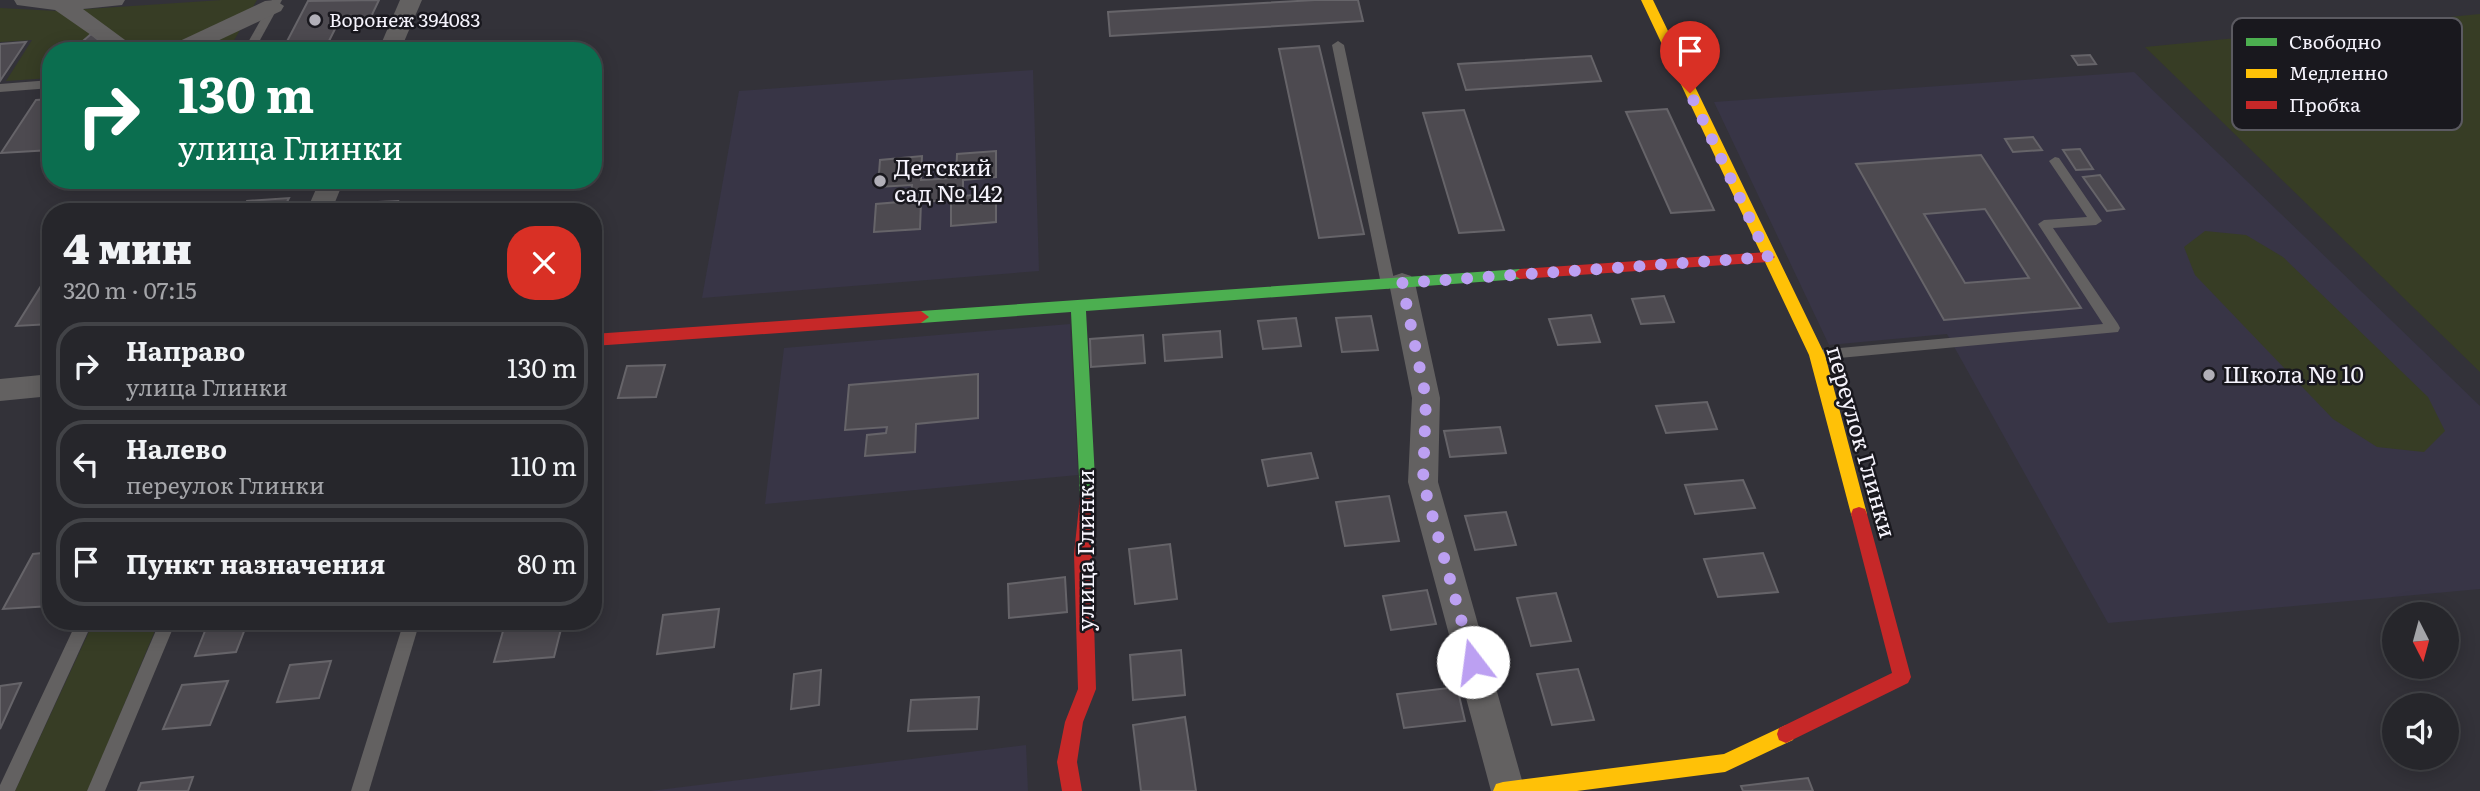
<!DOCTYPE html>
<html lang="ru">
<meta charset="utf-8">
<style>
body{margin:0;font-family:Literata,serif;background:#323237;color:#f1f3f6;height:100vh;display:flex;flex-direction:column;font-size:26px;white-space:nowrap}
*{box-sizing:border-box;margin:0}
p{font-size:23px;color:#a4a5a9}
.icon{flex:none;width:38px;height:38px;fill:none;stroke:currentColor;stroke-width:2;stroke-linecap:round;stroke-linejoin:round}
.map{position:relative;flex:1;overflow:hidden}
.sheet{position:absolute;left:42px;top:203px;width:560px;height:427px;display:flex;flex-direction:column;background:#26262b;border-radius:28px;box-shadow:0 4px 18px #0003,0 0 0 2px #424347}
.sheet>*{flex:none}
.top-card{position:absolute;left:42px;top:42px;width:560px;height:147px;border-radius:28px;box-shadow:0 4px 18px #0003,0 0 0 2px #424347;background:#0b6e4f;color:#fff;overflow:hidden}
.needle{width:46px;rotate:174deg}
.fabs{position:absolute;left:2382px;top:602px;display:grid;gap:14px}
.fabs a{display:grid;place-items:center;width:77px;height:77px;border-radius:50%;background:#26262b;box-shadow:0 4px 18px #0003,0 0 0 2px #424347;font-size:35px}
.pin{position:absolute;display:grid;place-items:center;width:60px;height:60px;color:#fff;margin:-72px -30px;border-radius:50% 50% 50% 0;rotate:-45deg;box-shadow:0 0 7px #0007}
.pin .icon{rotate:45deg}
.me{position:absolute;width:77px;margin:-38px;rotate:345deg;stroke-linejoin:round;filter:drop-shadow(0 0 5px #0008)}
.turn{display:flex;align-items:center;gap:24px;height:147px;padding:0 21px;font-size:32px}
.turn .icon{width:91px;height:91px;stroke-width:2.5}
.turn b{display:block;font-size:49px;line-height:60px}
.round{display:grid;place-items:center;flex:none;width:74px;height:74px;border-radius:28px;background:#323237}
.summary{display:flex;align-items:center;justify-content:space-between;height:119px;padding:0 21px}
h1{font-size:42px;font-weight:800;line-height:52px}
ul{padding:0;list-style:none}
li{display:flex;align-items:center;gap:21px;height:88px;margin:0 14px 10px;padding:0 7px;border:4px solid #424347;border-radius:28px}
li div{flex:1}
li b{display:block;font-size:26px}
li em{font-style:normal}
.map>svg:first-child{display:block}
.built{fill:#383546}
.green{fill:#373d25}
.building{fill:#4d4a50;stroke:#666469;stroke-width:2;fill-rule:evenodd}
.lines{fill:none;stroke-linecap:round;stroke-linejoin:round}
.lane{fill:#636161;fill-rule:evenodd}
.street{fill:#636161;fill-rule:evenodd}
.fast{fill:#4caf50;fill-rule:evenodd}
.slow{fill:#ffc107;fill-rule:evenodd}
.jam{fill:#c62828;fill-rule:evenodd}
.route{stroke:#bca0f2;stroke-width:12;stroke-dasharray:0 21.6}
.poi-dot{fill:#b1afb8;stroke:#19181e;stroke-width:2.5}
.labels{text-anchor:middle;stroke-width:5;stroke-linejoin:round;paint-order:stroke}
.far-poi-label{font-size:19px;fill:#f5f3fc;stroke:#19181e;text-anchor:start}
.poi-label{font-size:23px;fill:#f5f3fc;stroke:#19181e;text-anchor:start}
.street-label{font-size:23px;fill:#f5f3fc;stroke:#19181e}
.key{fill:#19181e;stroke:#5b5a61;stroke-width:2}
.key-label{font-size:19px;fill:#f5f3fc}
</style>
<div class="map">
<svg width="2480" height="791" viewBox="0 0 2480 791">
<rect width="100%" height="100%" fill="#333239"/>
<!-- built -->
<g class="built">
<path d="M1033,70L1039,271L702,298L739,91Z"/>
<path d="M2134,72L2480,406V589L2108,623L1947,334L1829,345L1714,102Z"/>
<path d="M1070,324L1078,475L765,504L784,348Z"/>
<path d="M1026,745L1028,791H650Z"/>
</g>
<!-- green -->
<g class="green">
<path d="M222,0H257L228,51H51V78L6,81L32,40L0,42V8L57,11Z"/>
<path d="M2480,14V372L2145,47Z"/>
<path d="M2205,231L2246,235L2283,257L2428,397L2445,431L2424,452L2377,447L2333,419L2195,275L2184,247Z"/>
<path d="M94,621H159L88,791H15Z"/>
</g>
<!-- building -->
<g class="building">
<path d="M379,0L369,21L338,23L324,51H282L308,1Z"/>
<path d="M1315,0H1358L1363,21L1110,36L1108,12Z"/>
<path d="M91,34L105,45L91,51L75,48Z"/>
<path d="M26,42L0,81V44Z"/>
<path d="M1319,46L1364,234L1319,238L1279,49Z"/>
<path d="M2090,55L2096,64L2078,65L2072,56Z"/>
<path d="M1591,56L1601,81L1466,90L1458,64Z"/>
<path d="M51,99V150L1,153L36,100Z"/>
<path d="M1667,109L1714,210L1671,213L1626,112Z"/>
<path d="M1464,110L1504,230L1459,233L1423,113Z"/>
<path d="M2033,137L2042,150L2013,152L2005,139Z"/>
<path d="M2080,149L2093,169L2076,170L2063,150Z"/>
<path d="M996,151V177L963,180V196L996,193V222L951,226V200L921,202L920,229L874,232L876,204L911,201L912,185L878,187L880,160L922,156L921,180L956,178L957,154Z"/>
<path d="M1981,155L2081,308L1944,320L1856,164ZM1985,209L2029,278L1965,283L1924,214Z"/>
<path d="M2100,175L2124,209L2107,211L2083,177Z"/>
<path d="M289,198L282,212H241L247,201Z"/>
<path d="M398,201L394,212H374L378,202Z"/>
<path d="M133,207L130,212H87L88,210Z"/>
<path d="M51,270V324L16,326Z"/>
<path d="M1664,296L1674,322L1641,324L1632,299Z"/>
<path d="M1591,315L1600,342L1558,345L1549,319Z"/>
<path d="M1371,316L1378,350L1342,352L1336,318Z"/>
<path d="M1296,318L1301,346L1263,349L1258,321Z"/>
<path d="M1220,331L1222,357L1165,361L1163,335Z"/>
<path d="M1143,335L1145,363L1091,367L1090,339Z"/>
<path d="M665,365L656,397L618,398L627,366Z"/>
<path d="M978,374V418L916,424L915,452L865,456L867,435L886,433L887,427L845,430L849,385Z"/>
<path d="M1707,402L1717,429L1666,433L1656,406Z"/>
<path d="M1500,427L1506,453L1450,457L1444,431Z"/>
<path d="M1311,453L1318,478L1268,486L1262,460Z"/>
<path d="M1743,480L1755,508L1695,514L1685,485Z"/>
<path d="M1389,496L1399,541L1345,546L1336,502Z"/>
<path d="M1506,512L1516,545L1475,550L1465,516Z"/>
<path d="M1170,544L1177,599L1135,604L1129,549Z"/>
<path d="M51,552V606L3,609L33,554Z"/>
<path d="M1763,553L1778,592L1718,597L1704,559Z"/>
<path d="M1065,577L1067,612L1009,618L1008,584Z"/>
<path d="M1427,590L1436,624L1391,630L1383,596Z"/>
<path d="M1556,593L1571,641L1531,646L1517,598Z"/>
<path d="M719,609L714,647L657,654L663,615Z"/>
<path d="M209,621H248L236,652L195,656Z"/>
<path d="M506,621H563L554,657L494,662Z"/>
<path d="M1181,650L1185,695L1133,700L1130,655Z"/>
<path d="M331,661L319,698L277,702L290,665Z"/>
<path d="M1578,669L1594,720L1552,725L1537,674Z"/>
<path d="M821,670L819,705L791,709L794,674Z"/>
<path d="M228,681L210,725L163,729L182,685Z"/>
<path d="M21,683L0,729V686Z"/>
<path d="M1457,687L1465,721L1404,728L1397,694Z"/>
<path d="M979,697L977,729L908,731L911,700Z"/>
<path d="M1185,717L1196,791H1141L1133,725Z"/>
<path d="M193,777L188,791H138L141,783Z"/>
<path d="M1808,778L1813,791H1743L1741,786Z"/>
</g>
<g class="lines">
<!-- lane -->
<g class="lane">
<path d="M272,0H282L254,51H243Z"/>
<path d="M1338,41L1344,45L1395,284L1388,289L1381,284L1332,45Z"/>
<path d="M51,80V88L0,92V84Z"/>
<path d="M2055,157L2059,158L2102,221L2096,225L2053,228L2118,324L2120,328L2118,332L1818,360L1813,359L1811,355L1818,350L2103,324L2038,224L2044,220L2087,217L2049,161Z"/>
<path d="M77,621H93L15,791H0V785Z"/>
<path d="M160,621H176L105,791H87Z"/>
<path d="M404,621H420L369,791H351Z"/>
</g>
<!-- street -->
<g class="street">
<path d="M14,0H125L122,5L83,9L140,51H114L55,10L17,5Z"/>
<path d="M275,0L284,6L281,11L196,51H166L169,46L265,1Z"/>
<path d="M400,0H422L400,51H378Z"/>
<path d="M320,180H344L331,212H306Z"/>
<path d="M1402,273L1411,276L1415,283L1440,398L1438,482L1525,791H1491L1408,482L1412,398L1389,283L1393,276Z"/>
<path d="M51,374V396L0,401V379Z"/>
</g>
<!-- fast -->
<path class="fast" d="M1520,269L1527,274L1520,279L1086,311L1096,497L1094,502L1088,504L1082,502L1080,497L1071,312L921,323L913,317L921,311Z"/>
<!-- slow -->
<g class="slow">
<path d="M1641,0H1653L1825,355L1867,514L1865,519L1859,521L1853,519L1851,514L1809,355Z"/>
<path d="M1786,725L1793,728L1795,734L1793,740L1725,772L1577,791H1493L1496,784L1503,782L1724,754Z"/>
</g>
<!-- jam -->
<g class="jam">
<path d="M1768,252L1775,257L1768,262L1520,279L1513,274L1520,269Z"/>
<path d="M921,311L929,317L921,323L593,346V334Z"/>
<path d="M1088,490L1094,492L1096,497L1092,554L1096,689L1083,722L1077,762L1082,791H1062L1057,762L1065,722L1078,689L1074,554L1080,497L1082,492Z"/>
<path d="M1859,507L1865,509L1867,514L1911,677L1908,683L1786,743L1779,740L1777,734L1779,728L1892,673L1851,514L1853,509Z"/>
</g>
</g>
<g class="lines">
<!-- route -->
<path class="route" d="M1473,662L1423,482L1426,398L1402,283L1768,257L1690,93"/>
</g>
<!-- markers -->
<g class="poi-dot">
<circle cx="315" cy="20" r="7"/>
<circle cx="880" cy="181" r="7"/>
<circle cx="2209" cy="375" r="7"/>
</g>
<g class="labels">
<!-- far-poi labels -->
<g class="far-poi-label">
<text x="329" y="27">Воронеж 394083</text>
</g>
<!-- poi labels -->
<g class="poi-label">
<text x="894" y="176">Детский<tspan x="894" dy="26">сад № 142</tspan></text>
<text x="2223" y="383">Школа № 10</text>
</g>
<!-- street labels -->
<g class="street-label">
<text transform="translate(1861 442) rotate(74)" y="8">переулок Глинки</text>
<text transform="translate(1086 550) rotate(-90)" y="8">улица Глинки</text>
</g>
</g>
<!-- legend -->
<rect x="2232" y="18" width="230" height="112" rx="10" class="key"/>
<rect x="2246" y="38" width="31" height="8" fill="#4caf50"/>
<rect x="2246" y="69" width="31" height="9" fill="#ffc107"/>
<rect x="2246" y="101" width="31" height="8" fill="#c62828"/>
<g class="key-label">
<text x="2289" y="49">Свободно</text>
<text x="2289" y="80">Медленно</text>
<text x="2289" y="112">Пробка</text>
</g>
</svg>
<div class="fabs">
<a><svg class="needle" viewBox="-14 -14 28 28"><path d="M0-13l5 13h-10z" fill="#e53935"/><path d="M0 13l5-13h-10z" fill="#a4a5a9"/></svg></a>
<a><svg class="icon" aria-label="sound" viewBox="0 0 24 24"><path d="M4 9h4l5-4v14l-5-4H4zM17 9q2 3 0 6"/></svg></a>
</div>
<div class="pin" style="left:1690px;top:93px;background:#d93025"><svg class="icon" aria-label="arrive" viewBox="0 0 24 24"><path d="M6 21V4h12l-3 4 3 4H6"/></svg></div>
<svg class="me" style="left:1473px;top:662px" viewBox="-20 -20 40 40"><circle r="19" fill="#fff"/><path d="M0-13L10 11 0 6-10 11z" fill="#bca0f2"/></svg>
<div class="top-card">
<div class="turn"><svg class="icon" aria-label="right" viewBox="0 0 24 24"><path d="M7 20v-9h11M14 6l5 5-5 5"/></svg><div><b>130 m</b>улица Глинки</div></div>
</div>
<section class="sheet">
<div class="summary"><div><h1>4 мин</h1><p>320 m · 07:15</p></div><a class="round" style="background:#d93025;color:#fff"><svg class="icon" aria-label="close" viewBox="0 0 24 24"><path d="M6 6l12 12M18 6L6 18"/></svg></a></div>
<ul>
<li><svg class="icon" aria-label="right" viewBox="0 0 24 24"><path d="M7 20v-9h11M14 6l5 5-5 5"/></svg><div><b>Направо</b><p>улица Глинки</p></div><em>130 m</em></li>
<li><svg class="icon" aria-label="left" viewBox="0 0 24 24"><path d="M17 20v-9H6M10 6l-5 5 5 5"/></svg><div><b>Налево</b><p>переулок Глинки</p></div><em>110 m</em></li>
<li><svg class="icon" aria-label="arrive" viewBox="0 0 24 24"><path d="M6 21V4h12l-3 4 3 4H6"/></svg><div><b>Пункт назначения</b></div><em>80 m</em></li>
</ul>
</section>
</div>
